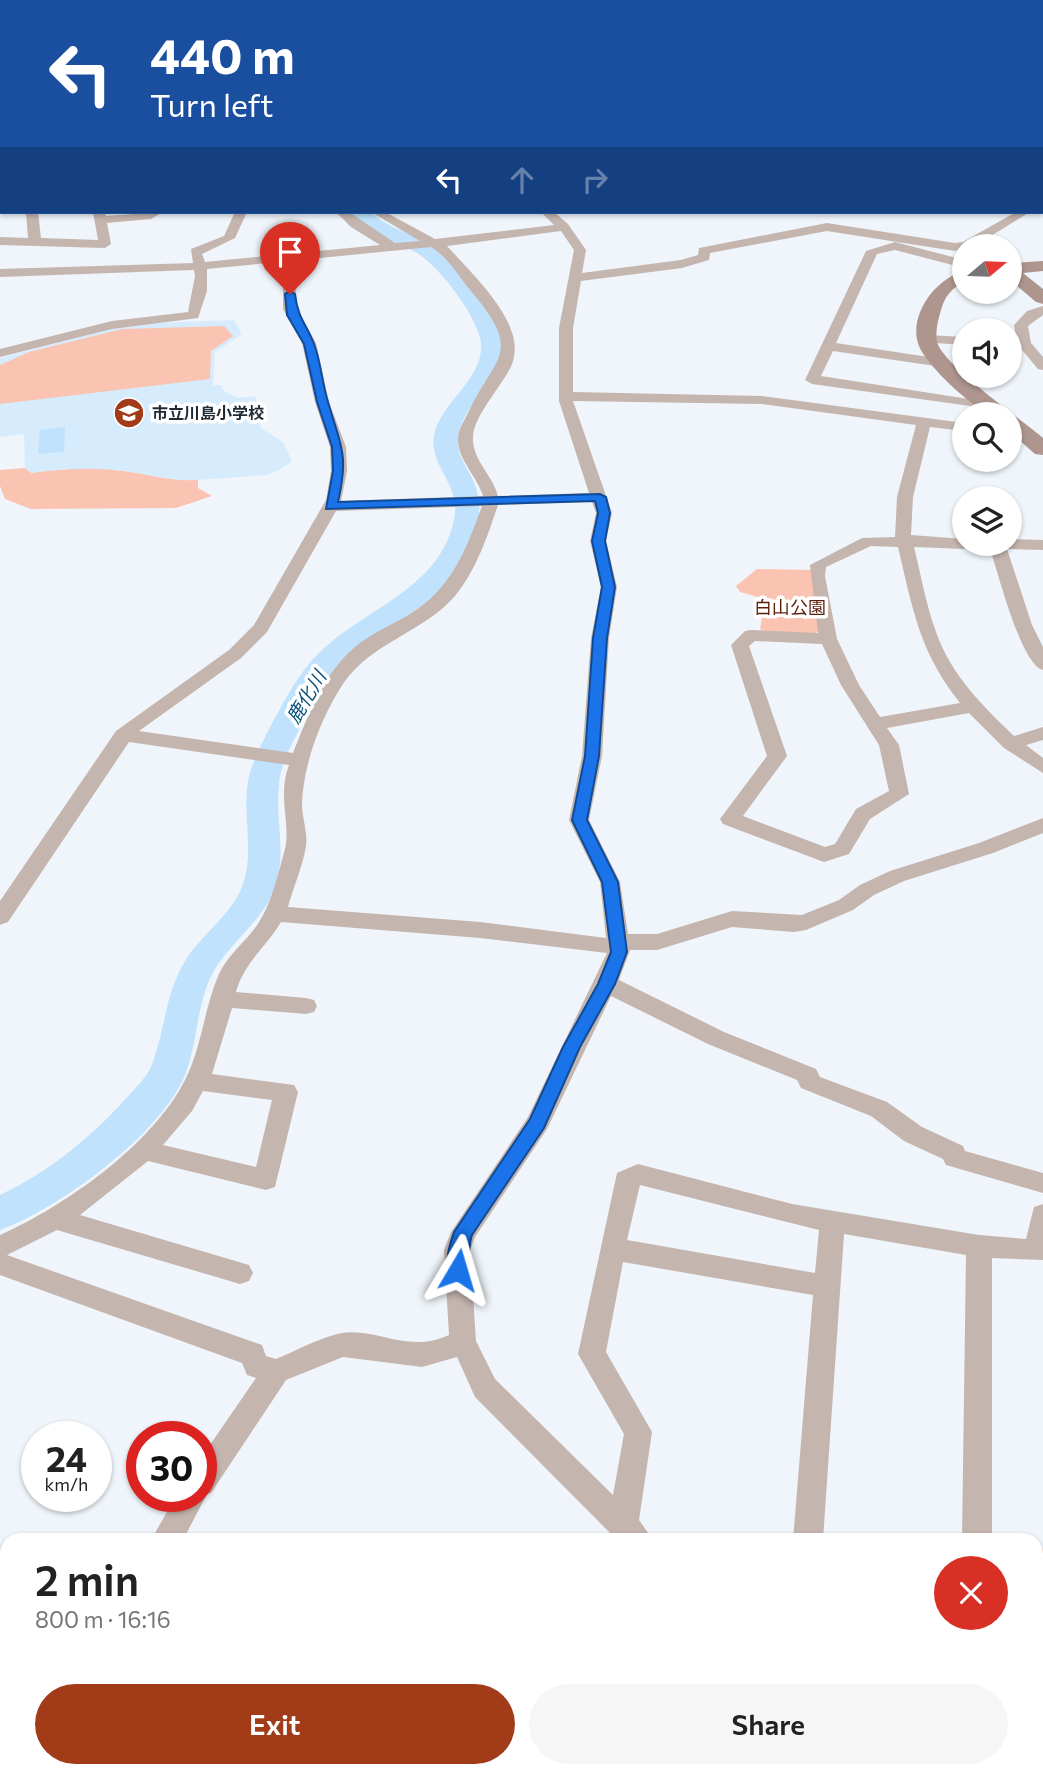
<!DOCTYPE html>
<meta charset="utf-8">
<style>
body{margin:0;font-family:Commissioner,"Noto Sans JP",sans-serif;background:#f6f6f6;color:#222;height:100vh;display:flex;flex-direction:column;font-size:26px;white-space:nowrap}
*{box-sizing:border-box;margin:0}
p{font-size:23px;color:#767676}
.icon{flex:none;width:38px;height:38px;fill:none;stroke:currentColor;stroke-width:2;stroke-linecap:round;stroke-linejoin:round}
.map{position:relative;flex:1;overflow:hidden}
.sheet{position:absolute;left:0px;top:1533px;width:1043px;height:245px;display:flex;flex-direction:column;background:#fff;border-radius:21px 21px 0 0;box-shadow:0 2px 5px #0004}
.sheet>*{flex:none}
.hud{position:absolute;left:0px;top:0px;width:1043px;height:214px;box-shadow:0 2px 5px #0004;background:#1a4fa0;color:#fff;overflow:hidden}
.needle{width:46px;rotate:71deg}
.tools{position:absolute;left:952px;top:234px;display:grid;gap:14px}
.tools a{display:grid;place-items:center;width:70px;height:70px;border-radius:50%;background:#fff;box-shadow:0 2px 5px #0004;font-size:35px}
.speed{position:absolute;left:21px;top:1421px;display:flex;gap:14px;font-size:35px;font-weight:700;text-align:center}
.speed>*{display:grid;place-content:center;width:91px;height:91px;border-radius:50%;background:#fff;box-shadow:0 2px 5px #0004;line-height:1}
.speed small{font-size:18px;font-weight:400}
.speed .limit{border:10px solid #d22;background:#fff;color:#111}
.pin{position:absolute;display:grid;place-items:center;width:60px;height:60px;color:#fff;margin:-72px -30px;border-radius:50% 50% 50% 0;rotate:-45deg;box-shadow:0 0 7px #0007}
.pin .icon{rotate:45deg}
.me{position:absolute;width:77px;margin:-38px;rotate:7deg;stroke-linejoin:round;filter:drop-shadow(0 0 5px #0008)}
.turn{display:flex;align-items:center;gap:24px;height:147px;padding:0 35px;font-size:32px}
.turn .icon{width:91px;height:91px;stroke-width:2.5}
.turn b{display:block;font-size:49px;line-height:60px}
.lanes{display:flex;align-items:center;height:66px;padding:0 35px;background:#0003;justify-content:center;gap:35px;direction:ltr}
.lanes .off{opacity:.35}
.round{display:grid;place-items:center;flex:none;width:74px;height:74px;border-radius:37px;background:#f6f6f6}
.head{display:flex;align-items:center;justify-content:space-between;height:119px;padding:0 35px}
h1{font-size:42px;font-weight:600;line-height:52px}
.primary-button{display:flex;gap:14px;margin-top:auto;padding:14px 35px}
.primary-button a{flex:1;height:80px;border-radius:42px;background:#a23b17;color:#fff;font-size:28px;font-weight:600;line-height:80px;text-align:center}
.primary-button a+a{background:#f6f6f6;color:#222}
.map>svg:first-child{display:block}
.built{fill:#d6ecfd}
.green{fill:#fbc4b2}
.water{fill:#c0e2fc}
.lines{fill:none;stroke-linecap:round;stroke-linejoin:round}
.river{fill:#c0e2fc;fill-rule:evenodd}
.street{fill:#c5b5af;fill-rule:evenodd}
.secondary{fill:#ae968e;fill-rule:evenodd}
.route{fill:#1a73e8;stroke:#114b97;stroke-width:2}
.labels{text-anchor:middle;stroke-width:7;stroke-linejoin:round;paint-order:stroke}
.far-poi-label{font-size:16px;font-weight:bold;fill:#1f2a33;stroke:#fff;text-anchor:start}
.park-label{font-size:18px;fill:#5c1f0b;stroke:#fff}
.water-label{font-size:19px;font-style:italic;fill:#044e77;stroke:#fff}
</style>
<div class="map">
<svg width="1043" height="1778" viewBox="0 0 1043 1778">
<rect width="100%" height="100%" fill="#eff5fa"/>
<!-- built -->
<path class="built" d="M234,320L242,334L215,352L213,385H221L224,391L238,398L256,396L261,428L284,443L292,462L277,471L267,475L185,481L118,470L65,469L31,473L25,468L24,434L0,437V358L130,324Z"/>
<!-- green -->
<g class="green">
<path d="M224,326L233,336L211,351L210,379L0,404V365L29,352L122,329Z"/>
<path d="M25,468L31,473C61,469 92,467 123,471C147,474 173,482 198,480V488L212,496L176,508L31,509L5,499L0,486V470Z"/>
<path d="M757,569L811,570L820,630L814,634H769L760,629L765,599L740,592L736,586Z"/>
<path d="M1036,1547L1043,1549V1652L1036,1650Z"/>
</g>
<!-- water -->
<path class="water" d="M65,427L64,452L38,454L40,430Z"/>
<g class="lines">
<!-- river -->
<g class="river">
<path d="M433,0H448L449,2H434Z"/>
<path d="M347,212C353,212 361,210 367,212C373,213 379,219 384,222C400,232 421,237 437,248C461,267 510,326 501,358C493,388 461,407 458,439C457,452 464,464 471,476C486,505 479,535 463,563C435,609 379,627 341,663C321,682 308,712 296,736C288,751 280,768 279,785C275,816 285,847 278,877C269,917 235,937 215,969C197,999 198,1038 187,1070C166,1131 59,1209 0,1230V1195C51,1171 95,1134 132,1092C139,1084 147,1076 151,1067C165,1032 165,994 185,961C202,933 235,913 244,881C253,851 244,819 247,788C249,769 258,752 266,735C281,707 297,674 320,652C368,606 445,587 455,513C459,485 429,464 434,436C440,402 484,380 481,343C478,317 439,266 417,253C394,240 365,234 347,212Z"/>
</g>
<!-- street -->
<g class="street">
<path d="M27,0H37L38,2H29Z"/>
<path d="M87,0H98L99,2H89Z"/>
<path d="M131,0H149L130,2Z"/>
<path d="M168,0H178L168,2Z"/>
<path d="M233,0H243L233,2Z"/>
<rect x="283" y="0" width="10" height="2"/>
<path d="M330,0H362L363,2H332Z"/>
<rect x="421" y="0" width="10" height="2"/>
<path d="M451,0H462L463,2H453Z"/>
<path d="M542,0H554L555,2H544Z"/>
<rect x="600" y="0" width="10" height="2"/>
<path d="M771,0H784L770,2Z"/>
<path d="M808,0H818V2H809Z"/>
<rect x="860" y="0" width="10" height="2"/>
<rect x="914" y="0" width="10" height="2"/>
<path d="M990,0H1017L1018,2H989Z"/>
<path d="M1041,8L1043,9V16L1041,15Z"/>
<path d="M0,16L2,17V24L0,23Z"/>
<rect x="0" y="62" width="2" height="8"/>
<rect x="0" y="97" width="2" height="6"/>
<rect x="1041" y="113" width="2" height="6"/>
<rect x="0" y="127" width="2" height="6"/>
<path d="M1041,133H1043L1041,140Z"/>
<rect x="0" y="176" width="2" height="6"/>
<path d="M1041,178H1043L1041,186Z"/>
<path d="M26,212H38L41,238L98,240L93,212H105L106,216L163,212L151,219L107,223L111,244L105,248L0,245V237L28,238Z"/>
<path d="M235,212H247L235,238L202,254L205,262L380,245L351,227L336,212H349L395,243L420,241L371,212H385L435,239L554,225L541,212H554L568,224L586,250L582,273L681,260L698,255L699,248L827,223L955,243L963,242L1016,212H1030L973,247L955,251L827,231L710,253L709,260L682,268L581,281L573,328V392L762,396L964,423V431L930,427L913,497L911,535L964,539V544H972L964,549L914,547C921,575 926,605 936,632C951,675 983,706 1014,736L1043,727V740L1026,745L1043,758V773L1004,748L969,713L887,728L899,745L909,794L870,819L849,854L824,862L723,824L720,819L767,756L731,645L745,631L751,630L818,633L810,565L862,538L895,537L897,497L916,425L762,404L573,401L612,513L606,541L617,587L609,638L602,756L589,820L620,882L628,934H657L732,911L802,915L839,900L860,885L890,871L979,843L1043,818V833L993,853L904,881L874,895L853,910L806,930L794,932L732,927L657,950H630L619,980L724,1032L816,1069L820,1077L887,1102L922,1127L963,1146L965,1151L1043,1173V1193L946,1165L943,1159L904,1141L871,1116L801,1088L797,1080L708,1044L611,996L547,1129L475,1237L470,1250L476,1341L495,1379L613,1495L624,1434L578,1354L617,1173L638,1164L792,1204L979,1235L1026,1239L1034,1207L1043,1204V1260L992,1258V1540H962L966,1255L844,1234L823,1540H793L813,1295L623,1262L606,1352L652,1432L639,1520L653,1540H617L475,1397L457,1357L422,1367L343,1357L286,1380L211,1493L207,1494L183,1540H151L176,1496H201V1458L256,1378L247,1375L242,1363L0,1275V1235C65,1206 152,1145 185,1080C202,1047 204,1008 219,974C228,955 243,944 255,928C271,907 278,874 285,849C291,824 277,796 289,765L129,742L8,922L0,925V901L116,731L229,650L254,625L326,500L331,471L330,447L315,402L302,343L283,309V279L278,262L207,269V291L198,318L112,329L0,357V349L112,321L188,312L195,276L194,270L0,277V269L193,263L191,249L224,236ZM561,231L574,250L559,328V401L589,493L498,496C493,476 472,459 473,438C473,421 490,400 499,386C505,377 512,368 514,357C522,319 470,272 447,246ZM431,247C447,256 459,277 471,291C524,354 496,354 468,413C464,421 458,430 458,438C457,459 477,476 483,496L341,501L347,471L346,447L329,402L316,343L297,309L295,279L290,261ZM592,502L596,513L590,541L601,587L591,638L582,756L569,820L600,882L606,938L480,922L288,907C293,888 303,866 306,846C308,833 302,818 302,804C303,765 321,717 343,684C371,642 423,633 455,596C477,569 487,537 498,505ZM482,506C466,550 452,588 410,614C392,625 370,634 355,647C323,674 308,716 293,753L139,731L241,658L267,632L336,511ZM871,546L898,547C913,610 919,651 960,703L880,717L859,685L837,639L825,576L826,567ZM755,641L822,644L841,685L879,745L889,791L856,809L835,844L825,847L743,816L787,756L749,646ZM281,922L480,938L607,953L528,1117L451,1232L444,1250L449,1335C408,1354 378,1328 342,1333C320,1337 296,1351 276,1359L266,1356L262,1345L7,1255L57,1230L240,1284L249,1281L253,1273L249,1265L80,1215L148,1161L266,1190L275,1187L298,1092L294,1085L212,1074L232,1008L306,1014L314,1012L317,1006L314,1000L306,998L236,992C244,963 266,947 281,922ZM203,1091L272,1100L256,1167L163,1145L192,1111ZM640,1185L819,1230L815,1273L627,1240Z"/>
<path d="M895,242L964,260V268L895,250L877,254L836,343L942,359L949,363L942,367L833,351L821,376L994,403L999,404V410L812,384L805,380L866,251Z"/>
<path d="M1043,306V315L1028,326L1031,343L1043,357V370L1038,369L1017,344L1014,325L1027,311Z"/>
<path d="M927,335L964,337V345L922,342L920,339Z"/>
<path d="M1010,539L1043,540V550L1007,549L1032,625L1043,647V670C1021,665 998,572 990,549L980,544H1010Z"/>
<path d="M1037,1762L1043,1764V1778H990L987,1771H1036Z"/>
<path d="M7,1763V1771H37L34,1778H0Z"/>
<path d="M175,1771H208L205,1778H172Z"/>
<path d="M393,1771H440L443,1778H396Z"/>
<path d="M884,1771H916L915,1778H883Z"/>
</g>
<!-- secondary -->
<g class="secondary">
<rect x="198" y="0" width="14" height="2"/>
<path d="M0,87H2L0,96Z"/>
<path d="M1043,261V271L1023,273L1043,289V304L1036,302L1010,280V263Z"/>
<path d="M964,271V282C951,289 945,296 941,310C938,320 935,332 937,342C943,365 1022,420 1043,438V455L1035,454L1010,432V415C1003,415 994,416 988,414C969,404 927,366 919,346C907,316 936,278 964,271Z"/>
</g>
</g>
<!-- route -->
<path class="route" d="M290,291L295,294C298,319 306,323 314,344C321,362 322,383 328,402C341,447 349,454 338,502L600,494L606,497L610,513L605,541L615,587L607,638L599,756L587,820L618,882L627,952L615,984L580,1047L544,1128L472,1235C467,1249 471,1264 465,1276L458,1278L451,1276C444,1261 449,1247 454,1232L530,1119L563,1047L598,984L611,952L602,882L572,820L585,756L593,638L602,587L592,541L598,513L595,501L326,509L333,471L332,447L317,402L304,344L287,315L285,294Z"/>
<!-- icons -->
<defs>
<g id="school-disc" transform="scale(1.575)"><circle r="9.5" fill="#a23b17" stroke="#fff"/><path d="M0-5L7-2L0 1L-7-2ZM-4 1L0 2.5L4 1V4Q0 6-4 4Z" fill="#fff"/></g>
</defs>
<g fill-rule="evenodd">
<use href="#school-disc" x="129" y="413"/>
</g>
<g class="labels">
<!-- far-poi labels -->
<g class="far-poi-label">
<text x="152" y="419">市立川島小学校</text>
</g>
<!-- park labels -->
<g class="park-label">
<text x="790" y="614">白山公園</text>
</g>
<!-- water labels -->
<g class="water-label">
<text transform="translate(306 697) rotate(-59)" y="7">鹿化川</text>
</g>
</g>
</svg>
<div class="tools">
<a><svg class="needle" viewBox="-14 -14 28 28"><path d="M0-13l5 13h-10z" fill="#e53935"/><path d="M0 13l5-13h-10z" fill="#767676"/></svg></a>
<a><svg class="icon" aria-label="sound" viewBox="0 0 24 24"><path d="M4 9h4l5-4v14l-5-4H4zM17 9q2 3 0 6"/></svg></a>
<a><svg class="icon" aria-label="search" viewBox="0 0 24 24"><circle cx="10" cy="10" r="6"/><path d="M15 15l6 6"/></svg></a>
<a><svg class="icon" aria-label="layers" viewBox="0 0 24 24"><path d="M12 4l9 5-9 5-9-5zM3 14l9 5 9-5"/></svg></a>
</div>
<div class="speed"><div>24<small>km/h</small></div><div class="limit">30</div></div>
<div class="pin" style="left:290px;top:294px;background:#d93025"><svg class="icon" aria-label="arrive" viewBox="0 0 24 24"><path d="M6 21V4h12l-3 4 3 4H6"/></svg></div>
<svg class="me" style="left:458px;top:1270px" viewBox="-20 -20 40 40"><path d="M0-17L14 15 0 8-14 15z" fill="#1a73e8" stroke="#fff" stroke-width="4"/></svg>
<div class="hud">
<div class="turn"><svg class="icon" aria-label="left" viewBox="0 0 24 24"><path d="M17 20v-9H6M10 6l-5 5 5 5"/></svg><div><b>440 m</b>Turn left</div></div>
<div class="lanes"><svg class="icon" aria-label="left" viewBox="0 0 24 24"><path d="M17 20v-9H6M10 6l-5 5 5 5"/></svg><svg class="icon off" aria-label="ahead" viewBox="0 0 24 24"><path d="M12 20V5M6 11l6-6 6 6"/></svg><svg class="icon off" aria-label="right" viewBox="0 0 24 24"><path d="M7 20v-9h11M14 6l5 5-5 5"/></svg></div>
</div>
<section class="sheet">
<div class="head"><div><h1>2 min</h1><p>800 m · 16:16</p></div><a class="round" style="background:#d93025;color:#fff"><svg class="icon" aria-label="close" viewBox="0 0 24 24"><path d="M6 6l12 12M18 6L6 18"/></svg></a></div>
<div class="primary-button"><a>Exit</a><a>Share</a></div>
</section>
</div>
